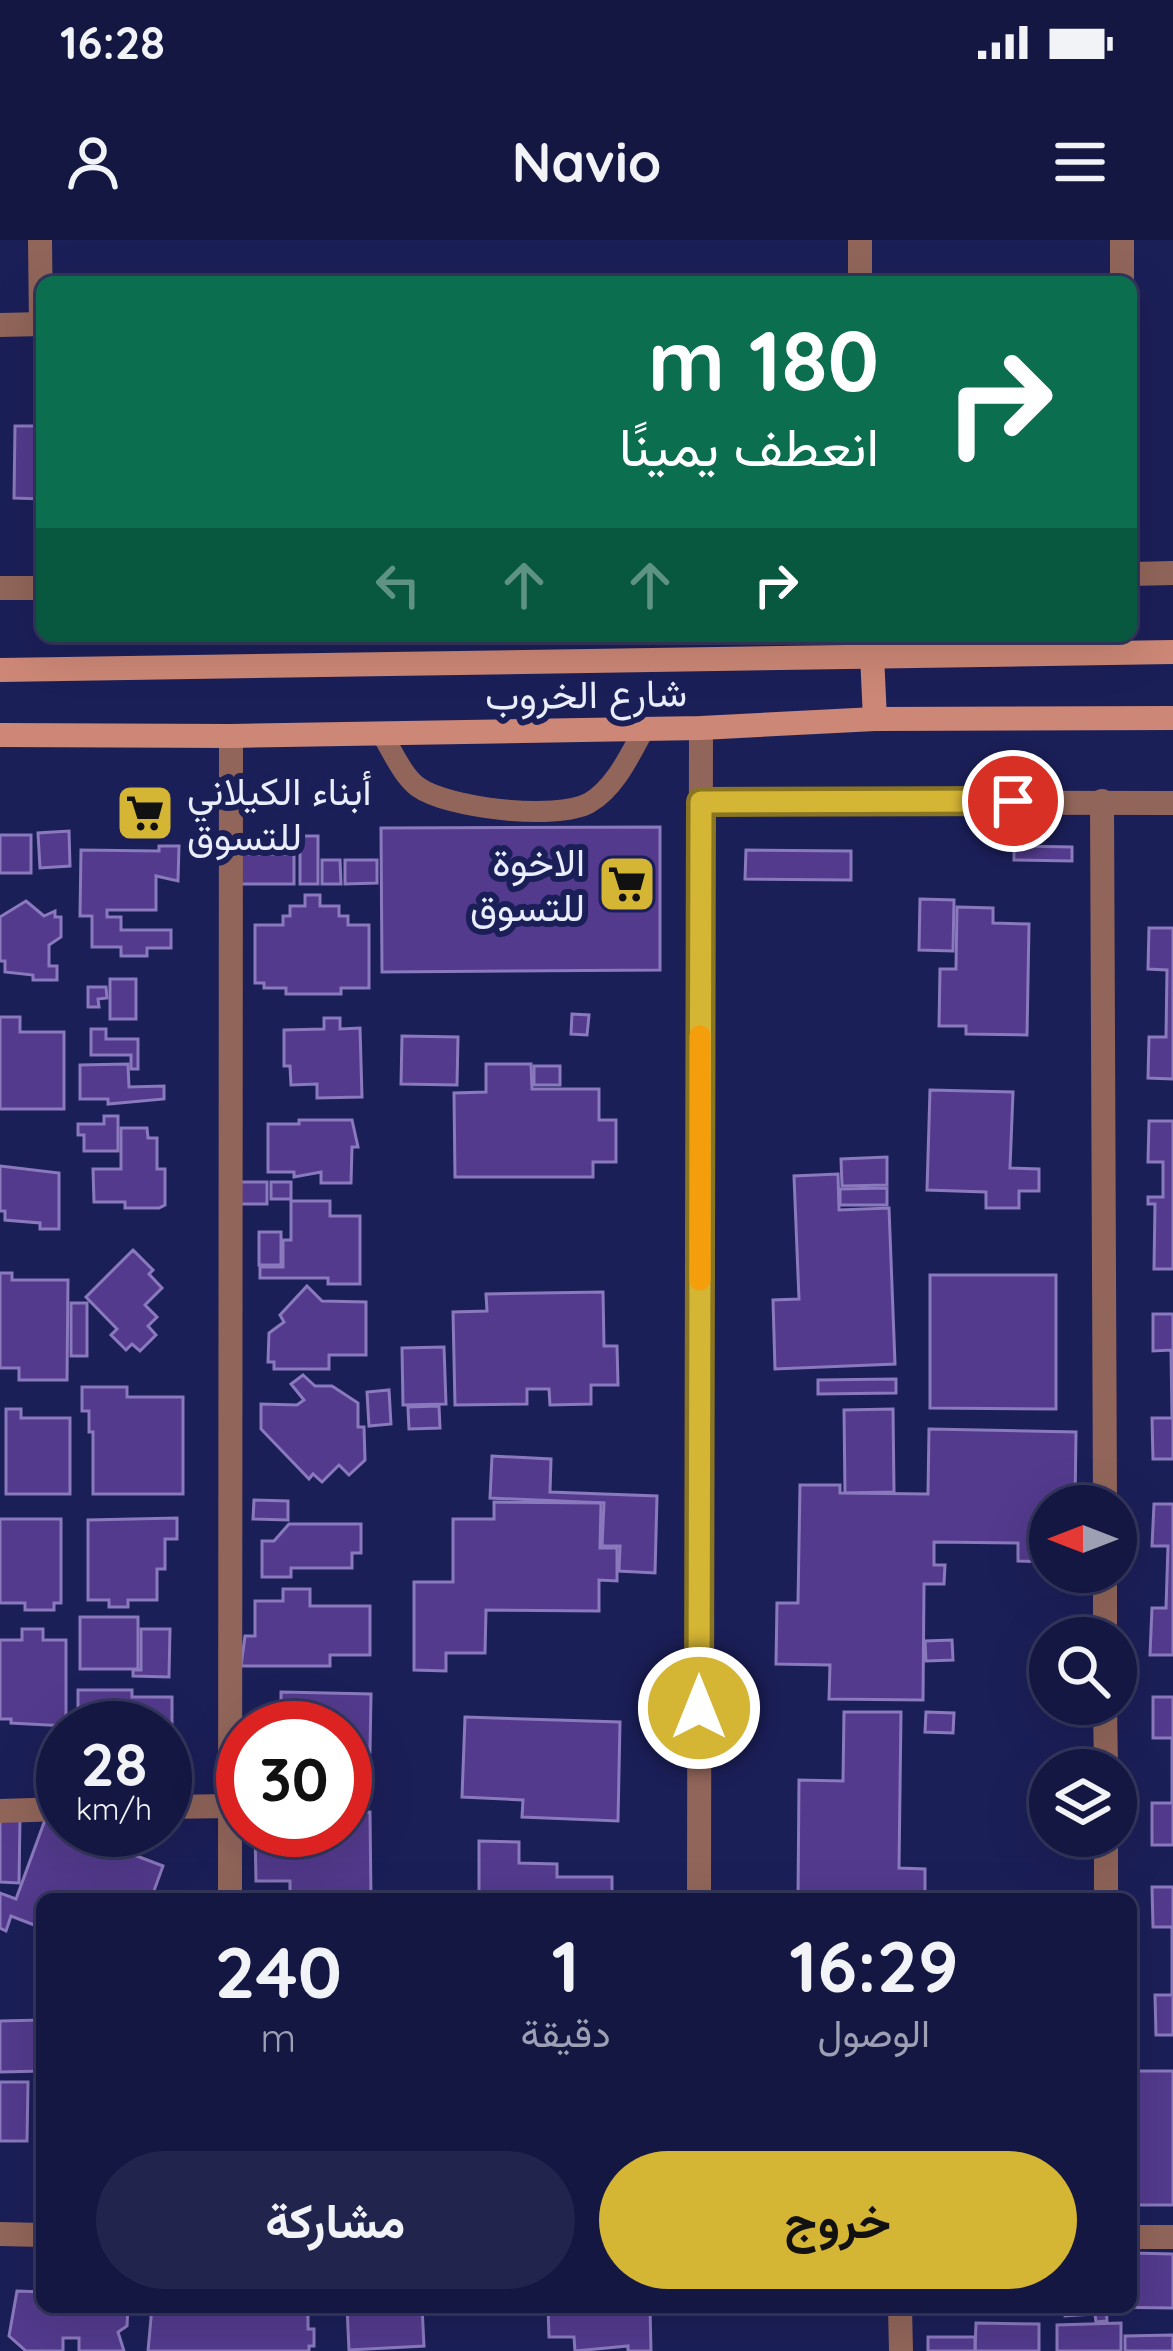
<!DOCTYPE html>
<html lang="ar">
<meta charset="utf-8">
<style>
body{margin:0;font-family:Quicksand,Vazirmatn,sans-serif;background:#21244d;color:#f1f3f6;direction:rtl;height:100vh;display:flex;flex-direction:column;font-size:45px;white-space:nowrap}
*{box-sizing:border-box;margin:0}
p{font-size:39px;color:#9d9fb2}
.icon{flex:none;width:66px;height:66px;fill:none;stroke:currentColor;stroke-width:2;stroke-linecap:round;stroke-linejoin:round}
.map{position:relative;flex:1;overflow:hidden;direction:ltr}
.sheet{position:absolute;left:36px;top:1653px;width:1101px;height:420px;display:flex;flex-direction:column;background:#141742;border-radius:18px;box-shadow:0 12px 48px #0002,0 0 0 3px #33365b;direction:rtl}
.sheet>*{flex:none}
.banner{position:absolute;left:36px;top:36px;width:1101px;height:366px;border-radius:18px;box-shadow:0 12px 48px #0002,0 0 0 3px #33365b;direction:rtl;background:#0b6e4f;color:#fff;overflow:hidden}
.needle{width:78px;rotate:270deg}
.controls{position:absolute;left:1029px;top:1245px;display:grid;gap:24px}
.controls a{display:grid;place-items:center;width:108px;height:108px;border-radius:50%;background:#141742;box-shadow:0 12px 48px #0002,0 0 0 3px #33365b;font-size:60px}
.speed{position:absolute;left:36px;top:1461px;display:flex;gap:24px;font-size:60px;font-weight:700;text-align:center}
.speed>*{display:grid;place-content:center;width:156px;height:156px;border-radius:50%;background:#141742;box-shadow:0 12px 48px #0002,0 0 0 3px #33365b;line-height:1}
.speed small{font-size:30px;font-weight:400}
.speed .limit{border:18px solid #d22;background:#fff;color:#111}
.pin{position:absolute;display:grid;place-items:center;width:102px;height:102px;color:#fff;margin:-51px;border:6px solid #fff;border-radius:50%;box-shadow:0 3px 12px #0007}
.me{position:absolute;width:132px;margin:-66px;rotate:0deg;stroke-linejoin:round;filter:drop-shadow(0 0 9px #0008)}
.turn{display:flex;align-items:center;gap:42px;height:252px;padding:0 60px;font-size:54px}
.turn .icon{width:156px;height:156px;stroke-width:2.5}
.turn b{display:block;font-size:84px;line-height:102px}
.lanes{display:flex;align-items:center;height:114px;padding:0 60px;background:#0003;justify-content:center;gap:60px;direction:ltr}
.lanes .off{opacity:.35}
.eta{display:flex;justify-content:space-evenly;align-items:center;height:204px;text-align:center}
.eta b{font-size:72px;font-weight:700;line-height:84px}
.button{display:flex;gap:24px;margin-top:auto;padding:24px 60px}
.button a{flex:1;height:138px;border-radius:72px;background:#d5b534;color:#111;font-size:48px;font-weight:700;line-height:138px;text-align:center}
.button a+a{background:#21244d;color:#f1f3f6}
.status{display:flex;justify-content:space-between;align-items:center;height:84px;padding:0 60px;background:#141742;direction:ltr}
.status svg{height:33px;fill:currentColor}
header{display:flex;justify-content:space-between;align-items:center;height:156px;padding:0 60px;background:#141742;font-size:54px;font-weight:700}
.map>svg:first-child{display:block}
.building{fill:#533a8d;stroke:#8a79bd;stroke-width:3}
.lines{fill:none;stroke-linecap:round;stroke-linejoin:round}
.lane{stroke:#91655a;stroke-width:21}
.street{stroke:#91655a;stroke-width:24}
.secondary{stroke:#cc8776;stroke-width:24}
.route-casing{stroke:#8a7622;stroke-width:30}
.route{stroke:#d5b534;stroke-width:21}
.slow{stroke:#f59e0b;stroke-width:21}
.labels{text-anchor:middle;stroke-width:12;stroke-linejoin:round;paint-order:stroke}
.street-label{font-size:39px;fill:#e9edfc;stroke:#1b1f58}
.poi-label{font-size:39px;fill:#e9edfc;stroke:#1b1f58;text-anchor:start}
</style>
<div class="status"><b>16:28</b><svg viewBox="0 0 49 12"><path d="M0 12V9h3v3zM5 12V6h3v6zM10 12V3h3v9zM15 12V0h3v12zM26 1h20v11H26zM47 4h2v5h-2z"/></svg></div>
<header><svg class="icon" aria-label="menu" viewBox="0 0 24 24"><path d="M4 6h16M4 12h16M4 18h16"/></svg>Navio<svg class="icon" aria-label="person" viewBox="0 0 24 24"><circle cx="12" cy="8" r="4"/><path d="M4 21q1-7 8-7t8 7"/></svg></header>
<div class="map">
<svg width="1173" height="2111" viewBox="0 0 1173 2111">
<rect width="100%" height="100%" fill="#1b1f58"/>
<!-- building -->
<g class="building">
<path d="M15,186H42V259L14,258Z"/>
<path d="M660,587V730L382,732L381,588Z"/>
<path d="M69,591L70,626L40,628L38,593Z"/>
<rect x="0" y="595" width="31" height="38"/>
<rect x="300" y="596" width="18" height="48"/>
<path d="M159,606H179L178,641L156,636V670H107V677H121V690H171V708H147V716H121V707H92V676H80L81,610L159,611Z"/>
<path d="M1014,606L1072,607V621L1014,620Z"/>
<path d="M746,610L851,611V640L745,639Z"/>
<rect x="237" y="614" width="57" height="30"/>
<path d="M322,620H340L341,644H322Z"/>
<path d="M345,620H377V643L345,644Z"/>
<path d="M305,655H320V666H339V676H348V685H369V748H341V754H286V748H264V743H255V685H283V676H290V666H305Z"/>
<path d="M920,659L954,660L953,711L919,710Z"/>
<path d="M26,661L44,676L55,671V677H61V697L49,705V726H57V740H33V735L5,732V721H0V677Z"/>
<path d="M957,667L993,668V683L1029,684L1027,795L966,794V786H939L940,729H956Z"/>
<path d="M1149,688H1173V839L1148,838L1149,797H1166L1167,730L1148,729Z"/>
<rect x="110" y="739" width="26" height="40"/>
<path d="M88,747H106L107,758L98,759L99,767H88Z"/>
<path d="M572,774L589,775L587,795L571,794Z"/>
<path d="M0,777H20V792H64V869H0Z"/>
<path d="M324,778H340V789L360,788L362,857L317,858V844L291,845L290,826H284V790L324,789Z"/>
<path d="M91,789H106V799H138V829H131V815H91Z"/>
<path d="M402,796L458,797L457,845L401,844Z"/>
<path d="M128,824L129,847L164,846V859L108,864V859H80V825Z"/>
<path d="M486,824H531L532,849H599V880H616V922H593V937H455L454,853L486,852Z"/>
<rect x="534" y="826" width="26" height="19"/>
<path d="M930,850L1013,852L1010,928L1039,929V951H1019V968H986V952L927,950Z"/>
<path d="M104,876H118V911H84V895H78V884H104Z"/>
<path d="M299,880H352L358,907H352L351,943H321V932L294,937V932H268V884H299Z"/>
<path d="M1149,881H1173V1029H1154L1155,964H1148V957H1163V922H1148Z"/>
<path d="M121,888H147L148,898H157V929H165V965L159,968H125V962H94L93,929H121Z"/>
<path d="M887,917V945L842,946L841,919Z"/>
<path d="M0,926L59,933V989H40V983L5,980V971H0Z"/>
<path d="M838,934L839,970L889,968L895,1124L775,1129L773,1060L799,1059L794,936Z"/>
<rect x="238" y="942" width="29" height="22"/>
<rect x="271" y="942" width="20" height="17"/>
<path d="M887,948V965H840V949Z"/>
<path d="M291,961H330V976H360V1044H328V1038H260V1027H283V1000H291Z"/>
<rect x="259" y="992" width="22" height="33"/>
<path d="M133,1010L153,1030L149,1034L162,1048L145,1065L157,1077L148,1086L156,1095L140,1111L132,1104L126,1110L111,1095L117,1089L86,1057Z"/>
<path d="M0,1033H12V1040H68L67,1140H19V1128H0Z"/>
<path d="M930,1035H1056V1169L930,1168Z"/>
<path d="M307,1046L322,1061L366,1062V1115H329V1129H274V1122H268L269,1093L284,1082L280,1075Z"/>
<path d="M603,1052L604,1106H617L618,1145H591V1164L550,1165L549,1149H527V1164L455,1165L453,1072L487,1071L486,1054Z"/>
<rect x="71" y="1063" width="16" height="53"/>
<path d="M1153,1074H1173V1219H1153L1152,1178H1172L1171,1110L1153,1111Z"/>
<path d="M444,1107L446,1164L403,1165L402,1108Z"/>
<path d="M303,1135L315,1146H332L358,1163V1187H364L365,1220L349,1235L339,1225L322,1242L313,1234L309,1239L261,1189V1164L297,1165L304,1160L291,1144Z"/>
<path d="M896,1139V1153L818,1154V1140Z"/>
<path d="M82,1147H127V1157H183V1254H93V1192H89V1171H82Z"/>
<path d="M389,1150L391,1184L369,1186L367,1152Z"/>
<path d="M439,1166L440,1188L409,1189L408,1167Z"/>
<path d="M6,1169H21V1178H70V1254H6Z"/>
<path d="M893,1169L894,1252L845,1253L844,1170Z"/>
<path d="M929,1189L1076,1192L1075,1266H1050V1322L1018,1321V1303L934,1302V1325H945L944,1344H924L923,1460L829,1459L830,1425L776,1424L777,1363H798L800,1245H840V1253L928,1254Z"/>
<path d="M492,1216L551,1219L550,1252L657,1256L655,1333L619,1331L620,1306H602L604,1263L490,1258Z"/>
<path d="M254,1260L288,1261V1280L253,1279Z"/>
<path d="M494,1262L601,1263L600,1308H617V1341L599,1340V1371L486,1370L485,1413H446V1431L414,1430V1342H453V1279H494Z"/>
<path d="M1154,1264H1173V1415H1150L1152,1368H1166L1168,1306H1152Z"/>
<path d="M177,1278V1299H165V1329H157V1360H128V1367H109V1360H88V1280Z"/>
<path d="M0,1279H61V1363H54V1370H25V1363H0Z"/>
<path d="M289,1284H361V1313H352V1328H291V1337H262V1301H274Z"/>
<path d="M283,1349H310V1366H370V1415H330V1426H241L245,1396H255V1361H283Z"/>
<rect x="80" y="1377" width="58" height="52"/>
<path d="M22,1389H43V1400H66V1486L11,1483V1479H0V1400H22Z"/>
<path d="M141,1389H170L169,1437L133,1436V1430H141Z"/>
<path d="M952,1400L953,1420L926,1421L925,1401Z"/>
<path d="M78,1450H132V1457H172V1502H165V1488H78Z"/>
<path d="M281,1452L371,1454L370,1512L347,1511L345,1522V1488H281Z"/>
<path d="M1153,1457H1173V1605H1152V1563H1172V1498H1153Z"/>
<path d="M844,1472H901L899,1628L925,1629V1659H798L799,1540L843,1541Z"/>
<path d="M926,1472L954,1473L953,1493L925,1492Z"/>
<path d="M465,1477L620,1482L618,1581L522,1577L523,1560L462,1557Z"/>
<path d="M370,1572L371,1659H290V1641H256L255,1590H345V1573Z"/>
<path d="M0,1578H20L19,1643L0,1642Z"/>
<path d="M45,1580L63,1586V1590L83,1594L84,1590H111L126,1595L121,1610L163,1626L151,1659H42V1688L11,1676L6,1691L0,1688V1653L16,1659Z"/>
<path d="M479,1601L519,1602V1623L557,1624V1637H612V1659H479Z"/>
<path d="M1152,1647H1173V1795H1156L1155,1755H1172V1687H1153Z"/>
<path d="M42,1780V1831L0,1832V1781Z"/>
<rect x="1131" y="1831" width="42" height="134"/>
<path d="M0,1842H28L27,1901H0Z"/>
<path d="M1131,2013L1173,2014V2068L1097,2067H1131Z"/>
<path d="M17,2051L42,2052V2067H128L127,2086L118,2092L124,2111H79V2098H63V2111H26L9,2096Z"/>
<path d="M152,2067H308V2089H314V2106H309V2111H148Z"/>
<path d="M347,2067H422L424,2106L349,2110Z"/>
<path d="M548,2067H650L651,2111H628V2106L575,2111L574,2097H549Z"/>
<path d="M1106,2067L1107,2081L1096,2082L1095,2074L1065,2076L1064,2070Z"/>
<path d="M976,2083L1039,2084V2111H975Z"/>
<path d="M1121,2083V2111H1057V2085Z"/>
<path d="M1173,2095V2111H1125V2096Z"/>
<rect x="928" y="2097" width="47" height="14"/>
</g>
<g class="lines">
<!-- lane -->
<path class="lane" d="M381,493C392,510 402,535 418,547C447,568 556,581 589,563C615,548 630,515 644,489"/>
<!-- street -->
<g class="street">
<path d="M40,0L41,84"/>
<path d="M1122,0V42"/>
<path d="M860,42V0"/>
<path d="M0,85L42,84"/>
<path d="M1131,334L1173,333"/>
<path d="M0,348H42"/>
<path d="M1102,561L1105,1266"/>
<path d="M701,562L1173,563"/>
<path d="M1105,1332V1398"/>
<path d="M1105,1464L1106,1530"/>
<path d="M165,1567L231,1566"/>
<path d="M0,1571L63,1569"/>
<path d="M1106,1596V1659"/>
<path d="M230,1659L231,496"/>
<path d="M699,1659L701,488"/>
<path d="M0,1994L42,1995"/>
<path d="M1131,1997H1173"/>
<path d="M900,2067L901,2111"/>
</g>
<!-- secondary -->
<g class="secondary">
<path d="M872,415L875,479"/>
<path d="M0,430L1173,412"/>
<path d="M0,495L231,496L701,488L875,479L1173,478"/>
</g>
</g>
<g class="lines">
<!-- route casing -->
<g class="route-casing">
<path id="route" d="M699,1468L701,562L1013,561"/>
</g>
<!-- route -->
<use href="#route" class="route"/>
<!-- slow -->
<path class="slow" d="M700,1040V796"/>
</g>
<!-- icons -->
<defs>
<g id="supermarket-square" transform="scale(3)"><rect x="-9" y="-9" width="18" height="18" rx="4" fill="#d5b534" stroke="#1b1f58"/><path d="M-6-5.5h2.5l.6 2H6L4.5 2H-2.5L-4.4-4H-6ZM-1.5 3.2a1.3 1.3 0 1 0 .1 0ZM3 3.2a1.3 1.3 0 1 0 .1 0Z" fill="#111"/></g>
</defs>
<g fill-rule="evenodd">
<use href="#supermarket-square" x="145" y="573"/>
<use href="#supermarket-square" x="627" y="644"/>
</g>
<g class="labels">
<!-- street labels -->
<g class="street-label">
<text transform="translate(586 454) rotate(-1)" y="14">شارع الخروب</text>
</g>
<!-- poi labels -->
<g class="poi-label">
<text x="187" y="565">أبناء الكيلاني<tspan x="187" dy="45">للتسوق</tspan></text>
<text x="585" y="636" text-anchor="end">الاخوة<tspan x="585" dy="45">للتسوق</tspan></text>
</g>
</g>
</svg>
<div class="controls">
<a><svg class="needle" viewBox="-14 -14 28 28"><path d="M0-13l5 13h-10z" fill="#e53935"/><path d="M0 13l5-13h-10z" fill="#9d9fb2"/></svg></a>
<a><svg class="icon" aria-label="search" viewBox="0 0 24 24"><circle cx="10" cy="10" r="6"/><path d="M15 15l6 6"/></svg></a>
<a><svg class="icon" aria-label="layers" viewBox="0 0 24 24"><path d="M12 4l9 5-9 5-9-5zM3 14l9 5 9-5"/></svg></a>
</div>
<div class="speed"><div>28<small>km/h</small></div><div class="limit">30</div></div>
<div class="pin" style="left:1013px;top:561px;background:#d93025"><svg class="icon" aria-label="arrive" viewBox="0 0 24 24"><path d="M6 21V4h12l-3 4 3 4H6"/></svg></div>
<svg class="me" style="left:699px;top:1468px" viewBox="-20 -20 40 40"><circle r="17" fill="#d5b534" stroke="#fff" stroke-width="3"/><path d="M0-11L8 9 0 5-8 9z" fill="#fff"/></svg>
<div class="banner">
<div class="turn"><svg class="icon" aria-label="right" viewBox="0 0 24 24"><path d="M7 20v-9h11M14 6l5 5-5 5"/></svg><div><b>180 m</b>انعطف يمينًا</div></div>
<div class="lanes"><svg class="icon off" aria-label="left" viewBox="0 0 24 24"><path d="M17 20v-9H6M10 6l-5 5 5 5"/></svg><svg class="icon off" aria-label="ahead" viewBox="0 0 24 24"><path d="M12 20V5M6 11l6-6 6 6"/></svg><svg class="icon off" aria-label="ahead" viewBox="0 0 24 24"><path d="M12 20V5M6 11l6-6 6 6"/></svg><svg class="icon" aria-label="right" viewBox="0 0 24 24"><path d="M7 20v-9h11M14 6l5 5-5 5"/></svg></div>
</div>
<section class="sheet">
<div class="eta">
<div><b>16:29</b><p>الوصول</p></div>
<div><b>1</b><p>دقيقة</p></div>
<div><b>240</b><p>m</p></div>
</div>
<div class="button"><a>خروج</a><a>مشاركة</a></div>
</section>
</div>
